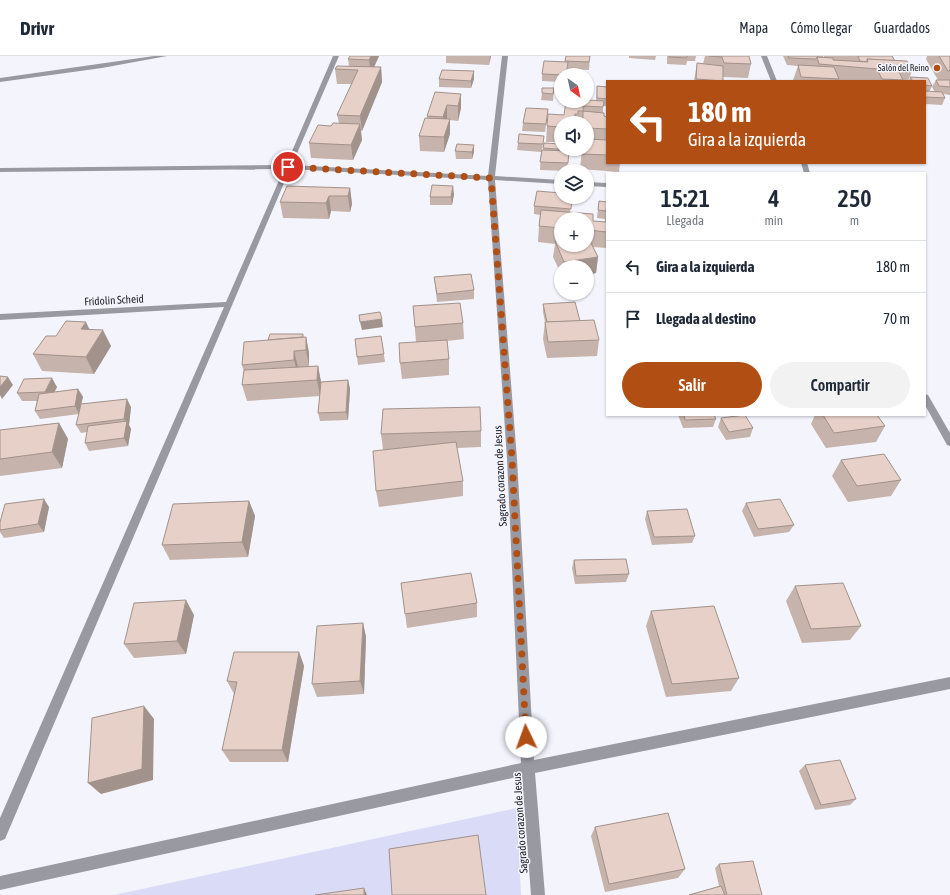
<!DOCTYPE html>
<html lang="es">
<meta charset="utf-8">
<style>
body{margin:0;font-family:"Asap Condensed",sans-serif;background:#f2f2f3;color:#1f2937;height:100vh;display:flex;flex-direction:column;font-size:15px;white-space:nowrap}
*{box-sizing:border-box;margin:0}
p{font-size:13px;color:#747a83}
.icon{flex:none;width:22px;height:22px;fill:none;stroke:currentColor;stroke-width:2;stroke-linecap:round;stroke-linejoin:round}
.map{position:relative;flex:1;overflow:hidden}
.sheet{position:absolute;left:606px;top:116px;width:320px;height:244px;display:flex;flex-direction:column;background:#fff;border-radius:0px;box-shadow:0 1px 3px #0004}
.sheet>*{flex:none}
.top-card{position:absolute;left:606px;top:24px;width:320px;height:84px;border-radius:0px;box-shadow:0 1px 3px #0004;background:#b04e14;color:#fff;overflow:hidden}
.needle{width:26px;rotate:147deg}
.tools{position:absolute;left:554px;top:12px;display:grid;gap:8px}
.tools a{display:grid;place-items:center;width:40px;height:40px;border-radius:50%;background:#fff;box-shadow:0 1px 3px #0004;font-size:20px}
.pin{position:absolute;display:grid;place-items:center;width:34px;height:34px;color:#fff;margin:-17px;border:2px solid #fff;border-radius:50%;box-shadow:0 1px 4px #0007}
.me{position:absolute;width:44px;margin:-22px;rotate:357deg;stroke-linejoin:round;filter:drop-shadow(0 0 3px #0008)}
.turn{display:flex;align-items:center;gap:14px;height:84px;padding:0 16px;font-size:18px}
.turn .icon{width:52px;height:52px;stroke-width:2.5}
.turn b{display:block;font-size:28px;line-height:34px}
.eta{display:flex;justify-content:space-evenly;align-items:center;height:68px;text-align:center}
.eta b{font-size:24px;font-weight:600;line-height:28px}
.primary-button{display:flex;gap:8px;margin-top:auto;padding:8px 16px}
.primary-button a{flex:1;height:46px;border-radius:24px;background:#b04e14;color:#fff;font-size:16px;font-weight:600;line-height:46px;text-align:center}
.primary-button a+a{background:#f2f2f3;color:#1f2937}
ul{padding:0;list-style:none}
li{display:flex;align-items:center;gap:12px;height:52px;padding:0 16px;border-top:1px solid #e0e1e3}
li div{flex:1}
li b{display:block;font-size:15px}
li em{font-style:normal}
header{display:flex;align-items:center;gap:24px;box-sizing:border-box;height:56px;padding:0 20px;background:#fff;border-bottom:1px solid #e0e1e3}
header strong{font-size:19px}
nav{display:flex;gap:22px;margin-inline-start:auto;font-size:14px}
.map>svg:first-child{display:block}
.green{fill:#dadcf7}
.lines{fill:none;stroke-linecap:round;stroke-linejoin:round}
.minor{fill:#9899a1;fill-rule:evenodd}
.wall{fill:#c6b3ab;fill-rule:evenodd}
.shaded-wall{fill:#a1928b}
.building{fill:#e6d0c7;stroke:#a1928b}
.route{stroke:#b04e14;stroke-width:7;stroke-dasharray:0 12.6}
.poi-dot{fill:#b04e14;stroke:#f4f4fd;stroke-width:1.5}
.labels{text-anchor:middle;stroke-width:3;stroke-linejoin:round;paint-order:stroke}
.far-poi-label{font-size:9px;fill:#212229;stroke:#f4f4fd;text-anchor:end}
.street-label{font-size:11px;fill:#212229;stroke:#f4f4fd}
</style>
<header>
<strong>Drivr</strong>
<nav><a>Mapa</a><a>Cómo llegar</a><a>Guardados</a></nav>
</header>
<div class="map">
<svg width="950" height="839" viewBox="0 0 950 839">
<rect width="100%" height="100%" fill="#f4f4fd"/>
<!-- green -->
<path class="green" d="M517,752L521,839H114Z"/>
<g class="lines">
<!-- minor -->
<g class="minor">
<path d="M154,0H167L102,12L0,26V22Z"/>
<path d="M333,0H339L292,109L488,120L502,0H508L495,120L561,124V128L495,124L517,403L534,704L950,621V633L535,717L545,839H531L522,720L0,834V820L521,707L507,403L488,124L290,113L5,783L0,785V762L224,251L0,264V258L226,246L284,113L0,116V112L286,109Z"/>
<path d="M761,0H767L777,25H771Z"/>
<path d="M801,107H807L810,117H804Z"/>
<path d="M587,126L607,127V131L587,130Z"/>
<path d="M925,338L928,339L950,377V390L947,389L925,349Z"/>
</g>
</g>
<!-- wall -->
<g class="wall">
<path d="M379,0L374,11H381L382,26L362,75H361L362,84L353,104L311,102L309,87L331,70L339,67L337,59L352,28H337L335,13L349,10L348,3Z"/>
<path d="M446,0H491L489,9L446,7Z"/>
<path d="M566,0H590L589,14L567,13L566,19H561V26L542,25V18L565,6Z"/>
<path d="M629,0H656L655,4L629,2Z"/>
<path d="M667,0H696L695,5H687L686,9L667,8Z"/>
<path d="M705,0H749L751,8L748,22L723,21V25H694L697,7L703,8Z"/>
<path d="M783,0H822L823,2H824V0H892L895,5L912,15L908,25H794L793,24L798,10L787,9Z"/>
<path d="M927,0H950V39L943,38L945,42L942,49L925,48V25H909L910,21L928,22L932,30L929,36H935L932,31L936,24H938L926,3Z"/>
<path d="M439,23H474L471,32L439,31Z"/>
<path d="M597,30L607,31V50H603V56L604,60L607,61V107H620L619,116L580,113L582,93H587V67H561V86H546L547,70L564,59L596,45Z"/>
<path d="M554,32L553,45L541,44L542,37Z"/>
<path d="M461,38V52L458,65L450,64V78L444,96L420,95L419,80L427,62V60Z"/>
<path d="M548,53L545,76L522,75L523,67Z"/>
<path d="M544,80L542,94H543L544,87L568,93V95H569L567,115L540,114L541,96L517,94L518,87Z"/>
<path d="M457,88L474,96L472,103H456L455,95Z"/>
<path d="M350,132L352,148L350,156L331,155L329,163L283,162L280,146Z"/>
<path d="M454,138L452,149H430V141Z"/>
<path d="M572,141L570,156L593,165L605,166V163L597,162L599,145L607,146V192L593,191L598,201L596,217L587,219V211H561V218L553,201L555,188L538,186L539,170L540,159L534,158V150ZM561,163H587V189H561Z"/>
<path d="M434,221L474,234V243L437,246L435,229Z"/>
<path d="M543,248L580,265L599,284L597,300L547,302L543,283L545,266L543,256Z"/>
<path d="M413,250L463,267L464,283L447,285L449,303V319L402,323L400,307L416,286Z"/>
<path d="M89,273L111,290L94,318L42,315L33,298L56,280Z"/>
<path d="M381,280L385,306L358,309L357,301Z"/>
<path d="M304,281H306L309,297V310H318L321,326L348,324L350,333L348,364L320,365L318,357L320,340L247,345L242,329L244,316L242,309Z"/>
<path d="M57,331L54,336L78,333L83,341L81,348L131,351L129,369L131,373L128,390L89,395L85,387L87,376L81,377L76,369L79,358L40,363L35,355L37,345H22L17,337Z"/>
<path d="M678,359H714L716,363L713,371L683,372Z"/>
<path d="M815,359H877L885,370L876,386L826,392L811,368Z"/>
<path d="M721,362L753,372L750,381L726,384L718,371Z"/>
<path d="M59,367L68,383L62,412L0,420V374Z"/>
<path d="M481,375V391L457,392L463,425V440L379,451L376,435L383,393L381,378Z"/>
<path d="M841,404L901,424L891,440L848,446L832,420Z"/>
<path d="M249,445L255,460L248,501L170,504L162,489Z"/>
<path d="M746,447L794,469L789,476L754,481L742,455Z"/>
<path d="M49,451L44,476L4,482L0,476V466Z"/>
<path d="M647,455L695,480L692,487L652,489L645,463Z"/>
<path d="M574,504L629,518L626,526L575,528L572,512Z"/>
<path d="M401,527L477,547V561L407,572Z"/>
<path d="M795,530L861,570L850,584L802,587L786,545Z"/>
<path d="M651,555L739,622L731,635L666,641L646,570Z"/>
<path d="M194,559L186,598L134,602L124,588Z"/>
<path d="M363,567L366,581L364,638L317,641L312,628Z"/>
<path d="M299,596L304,610L288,706H230L222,694L234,638L227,625Z"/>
<path d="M805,709L856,743L850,749L815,754L799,715Z"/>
<path d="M595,771L685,813L678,822L605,836L591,780Z"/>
<path d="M719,808L762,839H689L719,830L715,812Z"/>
</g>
<!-- shaded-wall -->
<g class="shaded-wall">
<path d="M371,0H379L371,18L369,4Z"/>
<path d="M490,0H491L489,9Z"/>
<path d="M381,11L382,26L362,75L360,60Z"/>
<path d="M474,15V23L471,32V25Z"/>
<path d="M461,38V52L458,65V50Z"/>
<path d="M447,49V64L444,76L443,61Z"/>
<path d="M450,63V78L444,96V81Z"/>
<path d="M360,68L362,84L353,104L351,89Z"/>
<path d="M474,89V96L472,103V96Z"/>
<path d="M453,130L454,138L452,149L451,141Z"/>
<path d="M350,132L352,148L350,156L348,140Z"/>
<path d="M329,140L331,155L329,163L326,147Z"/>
<path d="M598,201L596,217L587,219V211H564V206Z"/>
<path d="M382,263L383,271L362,274L360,266Z"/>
<path d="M86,266L94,283L81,273Z"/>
<path d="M103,274L111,290L94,318L86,301Z"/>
<path d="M306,281L309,297V310L306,294Z"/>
<path d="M294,295L298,311V320L294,304Z"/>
<path d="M318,310L321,326L320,340L317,324Z"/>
<path d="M8,321L13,329L2,343L0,339V331Z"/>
<path d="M52,322L57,331L50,345L45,336Z"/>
<path d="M348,324L350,333L348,364L346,356Z"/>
<path d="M78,333L83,341L79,358L75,350Z"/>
<path d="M127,343L131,351L129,369L131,373L128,390L124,382L126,367L124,363Z"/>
<path d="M59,367L68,383L62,412L52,396Z"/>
<path d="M44,443L49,451L44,476L38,468Z"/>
<path d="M249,445L255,460L248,501L242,486Z"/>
<path d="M186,544L194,559L186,598L177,585Z"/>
<path d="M363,567L366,581L364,638L360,625Z"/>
<path d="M299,596L304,610L288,706L282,694Z"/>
<path d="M144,650L154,663L153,724L101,738L88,727Z"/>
<path d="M364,832L367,839H364Z"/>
</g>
<!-- building -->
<g class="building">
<path d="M350,0H371L369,4L348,3Z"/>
<path d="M566,0H590L589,6L565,5Z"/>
<path d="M669,0H687V2L669,1Z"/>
<path d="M709,0H749L751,8L724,7L722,1Z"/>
<path d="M788,0H822L823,2L817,1L816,3L789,2Z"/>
<path d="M858,0H892L895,5L867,3V6L860,5Z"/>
<path d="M939,0H950V15H948Z"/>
<path d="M817,1L833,2V4L868,6L867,3L907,5L912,15L898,14L903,24L882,23L877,13L819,8Z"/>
<path d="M544,5L568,6L566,19L542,18Z"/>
<path d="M697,7L723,10V25L696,23Z"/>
<path d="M798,9L834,11L839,23L801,21Z"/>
<path d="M337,10L381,11L360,60L337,59L358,14L335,13Z"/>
<path d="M442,14L474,15L471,25L439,23Z"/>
<path d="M910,21L928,22L932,30L925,29V25H913Z"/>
<path d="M936,24H950V31L939,30Z"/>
<path d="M597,30L607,31V43L597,42Z"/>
<path d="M542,32H554L553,38L542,37Z"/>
<path d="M925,35L942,36L945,42L925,41Z"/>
<path d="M435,36L461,38L458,50L447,49L443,61L427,60Z"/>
<path d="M587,44L604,45L603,51L583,50V55H578V58H575L574,65H568V67H561V71L547,70L548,58L564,59L566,45H587Z"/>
<path d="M526,52L548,53L546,68L523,67Z"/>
<path d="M583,55L604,57V60L607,61V73L587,72V67H575V64L583,65Z"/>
<path d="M425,62L450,63L444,81L419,80Z"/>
<path d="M333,67L360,68L351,89L309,87L318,69L331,70Z"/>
<path d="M519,78L544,80L543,88L518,87Z"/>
<path d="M587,83L607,84V99L582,98V93H587Z"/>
<path d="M544,87L561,88V93H568V94L543,92Z"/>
<path d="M457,88L474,89L472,96L455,95Z"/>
<path d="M542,94L569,95L568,107L540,106Z"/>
<path d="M432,129L453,130L451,141H430Z"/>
<path d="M287,130L350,132L348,140H329L326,147L280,146Z"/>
<path d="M537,135L561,137V141H572L571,153L534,150Z"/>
<path d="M599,145L607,146L606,155L598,154Z"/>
<path d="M607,152V176L587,174V163H561V172L539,170L541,154L593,158V165L606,166Z"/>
<path d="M588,181L598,201L564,206L555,185H561V189H587V182Z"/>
<path d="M471,218L474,234L437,238L434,221Z"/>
<path d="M575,246L580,265L547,266L543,248Z"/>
<path d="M460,247L463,267L415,271L413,250Z"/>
<path d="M380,256L382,263L360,266L359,259Z"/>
<path d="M594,264L599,284L548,286L545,266Z"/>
<path d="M66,265L86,266L81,273L103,274L86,301L33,298L46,280H56Z"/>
<path d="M270,278H303V281L268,284Z"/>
<path d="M381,280L384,298L357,301L355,283Z"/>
<path d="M306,281V294L294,295V304L242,309L244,286Z"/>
<path d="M447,284L449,303L400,307L399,287Z"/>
<path d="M318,310L317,324L242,329L244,314Z"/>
<path d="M0,320L8,321L0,331Z"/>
<path d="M52,322L45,336L17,337L24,323Z"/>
<path d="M348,324L346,356L318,357L321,326Z"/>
<path d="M78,333L75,350L35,355L39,338Z"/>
<path d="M127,343L124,363L76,369L81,348Z"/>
<path d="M480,351L481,375L381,378L383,353Z"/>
<path d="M684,359H714L716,363L685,364Z"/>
<path d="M745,359L753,372L729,376L721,362Z"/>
<path d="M823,359H877L885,370L834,377Z"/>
<path d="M127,365L124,382L85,387L88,370Z"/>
<path d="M59,367L52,396L0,403V374Z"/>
<path d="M456,386L463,425L376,435L373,395Z"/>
<path d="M884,398L901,424L857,430L841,404Z"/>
<path d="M44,443L38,468L0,474V466L5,448Z"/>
<path d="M780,443L794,469L758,473L746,447Z"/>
<path d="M249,445L242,486L162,489L173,448Z"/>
<path d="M687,453L695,480L654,481L647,455Z"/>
<path d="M626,503L629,518L576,520L574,504Z"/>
<path d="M471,517L477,547L405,558L401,527Z"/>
<path d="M843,527L861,570L811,573L795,530Z"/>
<path d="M186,544L177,585L124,588L134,547Z"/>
<path d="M714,550L739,622L672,628L651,555Z"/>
<path d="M363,567L360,625L312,628L317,570Z"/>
<path d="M234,596H299L282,694H222L237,626L227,625Z"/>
<path d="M144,650L142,713L88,727L92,662Z"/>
<path d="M840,704L856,743L821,749L805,709Z"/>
<path d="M668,757L685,813L609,828L595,771Z"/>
<path d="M478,779L486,839H392L389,793Z"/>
<path d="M753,805L762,839H727L719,808Z"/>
<path d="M721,830L725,839H689Z"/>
<path d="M364,832V839H315Z"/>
</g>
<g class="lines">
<!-- route -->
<path class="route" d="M288,111L491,122L512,403L526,681"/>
</g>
<!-- markers -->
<circle class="poi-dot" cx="937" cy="12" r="4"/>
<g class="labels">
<!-- far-poi labels -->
<g class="far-poi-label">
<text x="929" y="15">Salón del Reino</text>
</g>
<!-- street labels -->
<g class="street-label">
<text transform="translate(114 244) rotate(-3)" y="4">Fridolin Scheid</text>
<text transform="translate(500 420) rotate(-93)" y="4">Sagrado corazon de Jesus</text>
<text transform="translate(520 767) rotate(-94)" y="4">Sagrado corazon de Jesus</text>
</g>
</g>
</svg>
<div class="tools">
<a><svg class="needle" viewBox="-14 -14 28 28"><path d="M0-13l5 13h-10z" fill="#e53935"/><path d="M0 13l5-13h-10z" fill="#747a83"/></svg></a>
<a><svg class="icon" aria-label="sound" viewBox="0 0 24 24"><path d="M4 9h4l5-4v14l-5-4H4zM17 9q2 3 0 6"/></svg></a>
<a><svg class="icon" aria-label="layers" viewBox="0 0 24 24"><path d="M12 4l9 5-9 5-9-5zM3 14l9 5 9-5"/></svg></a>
<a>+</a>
<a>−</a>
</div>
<div class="pin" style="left:288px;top:111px;background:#d93025"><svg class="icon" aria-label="arrive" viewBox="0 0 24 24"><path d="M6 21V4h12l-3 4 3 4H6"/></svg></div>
<svg class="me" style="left:526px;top:681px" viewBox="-20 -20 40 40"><circle r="19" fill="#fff"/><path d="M0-13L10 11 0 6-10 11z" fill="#b04e14"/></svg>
<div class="top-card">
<div class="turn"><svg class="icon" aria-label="left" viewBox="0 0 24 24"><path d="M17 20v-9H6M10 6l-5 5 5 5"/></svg><div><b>180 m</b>Gira a la izquierda</div></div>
</div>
<section class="sheet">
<div class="eta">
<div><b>15:21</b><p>Llegada</p></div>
<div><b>4</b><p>min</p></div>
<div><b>250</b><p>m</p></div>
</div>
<ul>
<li><svg class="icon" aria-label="left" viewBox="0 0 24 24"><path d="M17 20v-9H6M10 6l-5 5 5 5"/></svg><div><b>Gira a la izquierda</b></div><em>180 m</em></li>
<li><svg class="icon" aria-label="arrive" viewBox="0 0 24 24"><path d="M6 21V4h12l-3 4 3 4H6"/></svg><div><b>Llegada al destino</b></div><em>70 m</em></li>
</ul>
<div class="primary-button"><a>Salir</a><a>Compartir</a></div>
</section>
</div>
